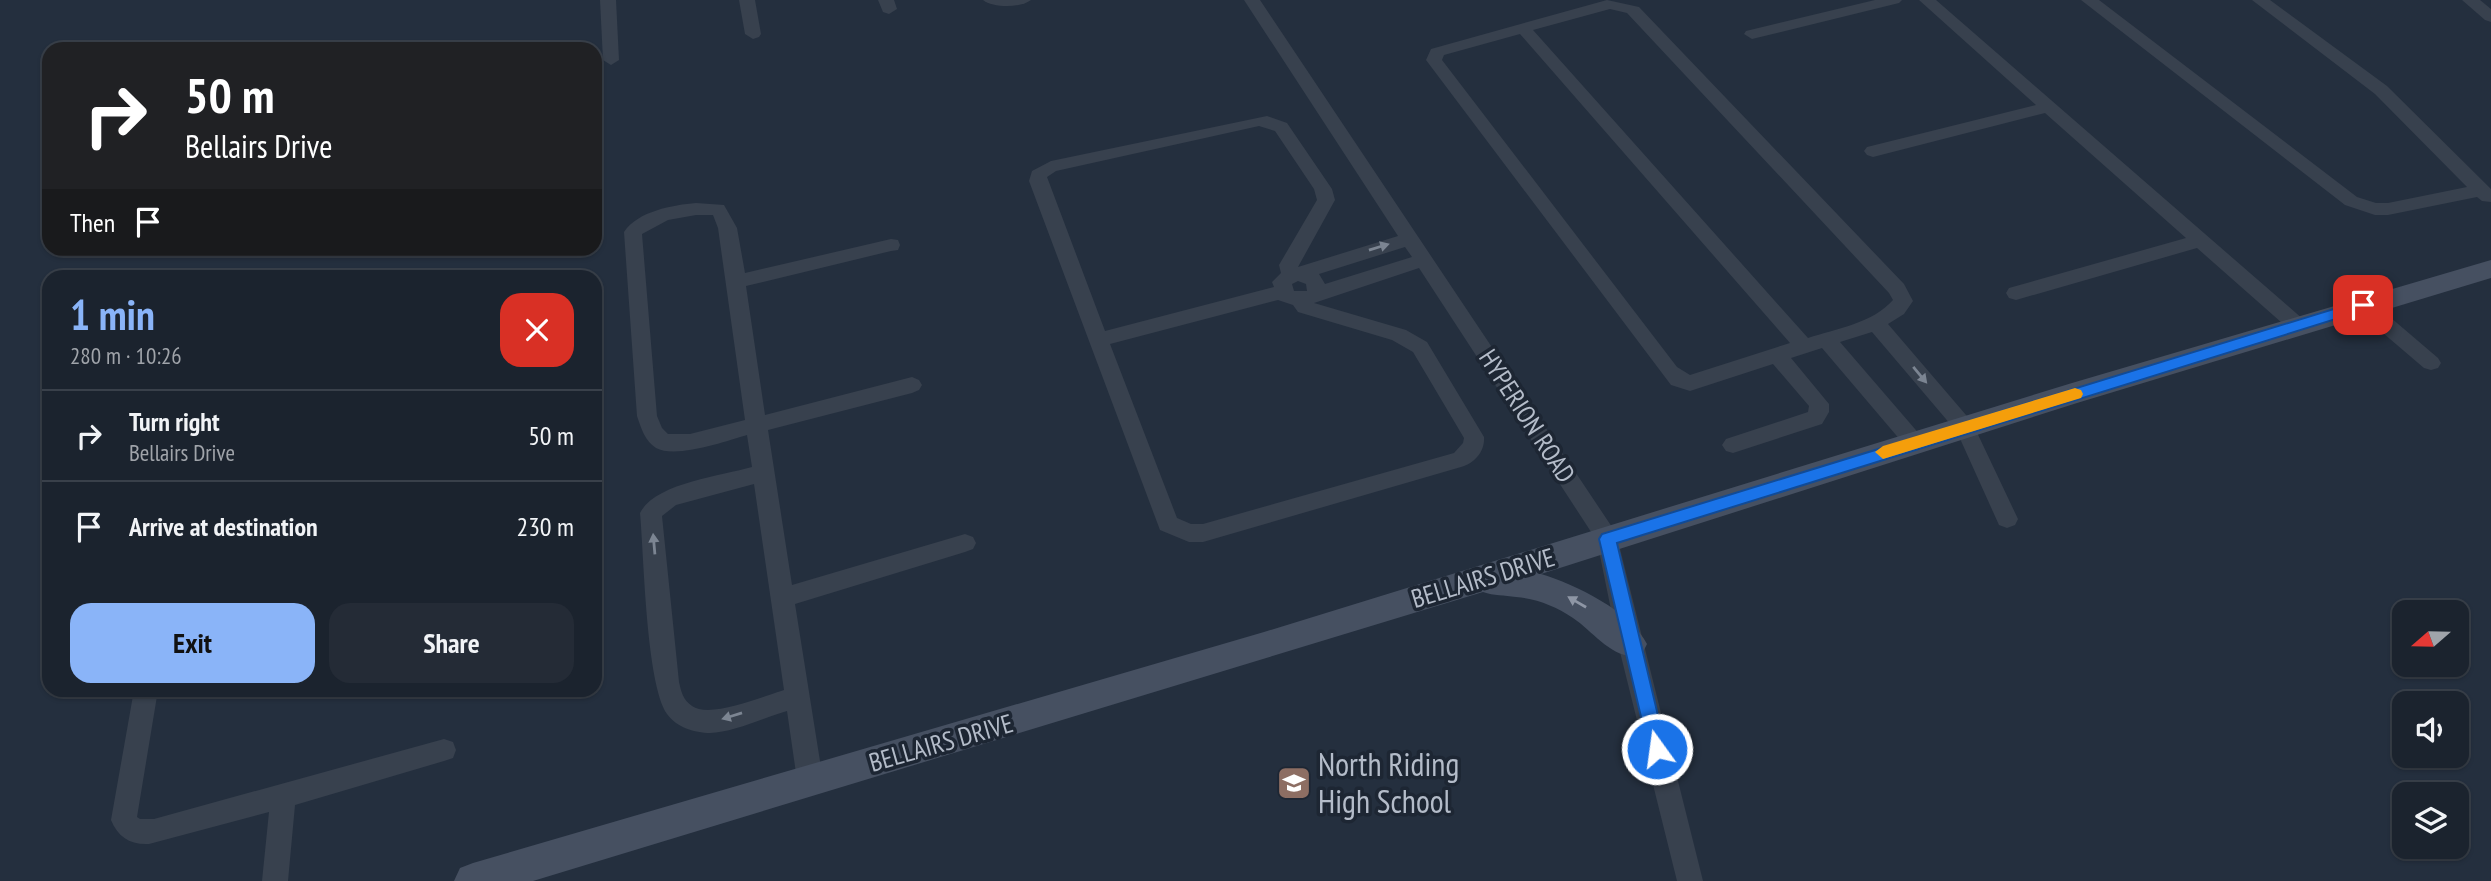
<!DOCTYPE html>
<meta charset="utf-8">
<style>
body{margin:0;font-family:"PT Sans Narrow",sans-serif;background:#242b36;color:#f1f3f6;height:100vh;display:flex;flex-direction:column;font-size:26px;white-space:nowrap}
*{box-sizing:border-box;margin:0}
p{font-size:23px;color:#a0a4aa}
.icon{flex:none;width:38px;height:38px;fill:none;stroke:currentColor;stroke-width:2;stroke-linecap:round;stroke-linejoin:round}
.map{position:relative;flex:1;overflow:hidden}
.side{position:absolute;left:42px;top:270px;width:560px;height:427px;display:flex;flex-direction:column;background:#1b232e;border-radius:21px;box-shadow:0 2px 5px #0004,0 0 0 2px #39404a}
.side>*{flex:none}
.top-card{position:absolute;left:42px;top:42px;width:560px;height:214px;border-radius:21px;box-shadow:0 2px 5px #0004,0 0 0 2px #39404a;background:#202124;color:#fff;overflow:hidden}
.needle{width:46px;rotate:250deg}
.fabs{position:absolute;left:2392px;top:600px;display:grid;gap:14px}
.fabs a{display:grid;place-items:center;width:77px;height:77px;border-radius:14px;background:#1b232e;box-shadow:0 2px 5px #0004,0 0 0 2px #39404a;font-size:35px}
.pin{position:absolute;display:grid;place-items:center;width:60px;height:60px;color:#fff;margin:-30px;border-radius:14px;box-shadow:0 4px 10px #0006}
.me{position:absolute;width:77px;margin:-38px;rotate:346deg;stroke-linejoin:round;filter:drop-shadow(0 0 5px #0008)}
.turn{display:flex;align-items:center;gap:24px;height:147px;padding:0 28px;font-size:32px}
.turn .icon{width:91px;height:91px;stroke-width:2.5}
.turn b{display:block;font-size:49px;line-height:60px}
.then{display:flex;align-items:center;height:66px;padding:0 28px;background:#0003;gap:14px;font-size:26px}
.round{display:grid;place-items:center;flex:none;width:74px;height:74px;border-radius:21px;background:#242b36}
.headline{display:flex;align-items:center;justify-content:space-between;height:119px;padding:0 28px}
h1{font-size:42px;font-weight:800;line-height:52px;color:#8ab4f8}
.button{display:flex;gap:14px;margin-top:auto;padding:14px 28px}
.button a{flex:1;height:80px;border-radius:21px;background:#8ab4f8;color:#111;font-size:28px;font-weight:800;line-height:80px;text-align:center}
.button a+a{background:#242b36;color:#f1f3f6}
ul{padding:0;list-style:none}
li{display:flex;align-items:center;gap:21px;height:91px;padding:0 28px;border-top:2px solid #39404a}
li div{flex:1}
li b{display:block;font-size:26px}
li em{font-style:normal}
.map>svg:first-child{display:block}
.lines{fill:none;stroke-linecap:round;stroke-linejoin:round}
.street{fill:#38414e;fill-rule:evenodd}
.secondary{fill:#465061;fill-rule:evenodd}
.oneway{fill:#7c8592}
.oneway2{fill:#8e96a5}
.route{fill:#1a73e8;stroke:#114b97;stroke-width:2}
.slow{fill:#f59e0b}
.labels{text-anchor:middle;stroke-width:7;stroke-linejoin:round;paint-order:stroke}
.street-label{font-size:26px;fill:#b4bcc9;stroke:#1d2633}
.near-poi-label{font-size:32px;fill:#b4bcc9;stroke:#1d2633;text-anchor:start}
</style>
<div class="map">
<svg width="2491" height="881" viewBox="0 0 2491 881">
<rect width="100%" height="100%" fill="#242f3e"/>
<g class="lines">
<!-- street -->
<g class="street">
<path d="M600,0H616L619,60L611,65L603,60Z"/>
<path d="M739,0H755L761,34L759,37L753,39L745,34Z"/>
<path d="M878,0H894L897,9L889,14L883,12Z"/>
<path d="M983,0H1031C1021,8 993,8 983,0Z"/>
<path d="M1244,0H1260L1616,533L1703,881H1677L1618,644L1597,541L1419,268L1314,303L1406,330L1427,342L1484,437C1485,451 1475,463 1461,467L1203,542H1189L1160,530L1029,181L1032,171L1051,161L1267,116L1287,123L1332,189L1335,200L1298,267L1398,236ZM1259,126L1275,131L1314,189L1317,200L1279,265L1281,273L1272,282L1274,287L1105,331L1047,177L1056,171ZM1405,247L1412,257L1325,284L1319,274ZM1298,281L1306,284L1307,291H1294L1292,284ZM1278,300L1293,305L1298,312L1392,340L1413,352L1464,438L1463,443L1454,453L1203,524H1191L1177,518L1110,344Z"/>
<path d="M1607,0L1639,7L1904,284L1913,301L1904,314L1888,324L1972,422L2018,519L2015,525L2007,528L1999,525L1957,432L1872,332L1840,342L1921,436L1925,442L1921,448L1914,450L1907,448L1822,348L1791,358L1829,404V412L1822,424L1733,453L1726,451L1722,445L1726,439L1808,412L1809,406L1773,364L1690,391L1671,385L1426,60L1431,49ZM1610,9L1627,13L1889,293L1893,300C1873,323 1836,329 1808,338L1533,30ZM1520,34L1790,343L1690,375L1677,367L1442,60L1444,55Z"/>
<path d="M1875,0H1902L1899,3L1752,39L1744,34L1746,31Z"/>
<path d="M1919,0H1936L2304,320L2307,325L2304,330H2290L2197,248L2016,300L2009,298L2006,293L2009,288L2186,238L2045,113L1873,157L1867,155L1864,151L1867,147L2036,105Z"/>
<path d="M2081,0H2099L2357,197L2376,203H2388L2467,187L2375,94L2252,0H2270L2387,86L2491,189V202L2482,201L2477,197L2388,215H2375L2345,205Z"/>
<path d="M2462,0H2480L2491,9V22L2485,20Z"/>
<path d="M696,203L724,205L737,228L745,273L891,239L898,240L900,245L898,250L891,251L746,286L765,415L912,377L919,380L922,385L919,390L912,393L768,430L792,585L965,534L973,537L976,543L973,549L965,552L795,604L823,780L819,788L810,792L801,788L797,780L787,711C766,717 732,733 710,733C695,733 676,727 667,714C646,683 644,556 640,513C655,483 721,476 752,467L747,435C726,441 676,459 656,448C645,441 641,428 637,416L624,232C638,211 673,205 696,203ZM696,215H713L718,228L745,420L690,434H668L662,428L657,416L642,234L668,220ZM754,484L784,690C764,696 710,719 692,706C683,700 681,691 679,682L662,516L676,505Z"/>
<path d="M2363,298L2370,300L2438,358L2441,363L2438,368L2431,370L2424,368L2356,310L2353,305L2356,300Z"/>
<path d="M134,690H158L137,817L140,819H154L444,739L453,742L456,750L453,758L444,761L295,805L288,881H262L269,812L149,844C130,845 118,837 111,820Z"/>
</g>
<!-- secondary -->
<path class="secondary" d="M2491,260V278L2077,403L1541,574C1574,584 1631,611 1647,644L1642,654C1616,664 1594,632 1573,618C1555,606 1537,599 1516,597C1504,595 1494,596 1483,592L533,881H454L460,868L473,863L1264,632L2072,383Z"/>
</g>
<!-- one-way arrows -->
<defs><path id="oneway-solid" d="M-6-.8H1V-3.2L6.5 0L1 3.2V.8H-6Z" transform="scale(1.75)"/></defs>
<g class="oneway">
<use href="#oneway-solid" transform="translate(1379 247) rotate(-17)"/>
<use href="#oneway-solid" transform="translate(1920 375) rotate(50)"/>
<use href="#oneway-solid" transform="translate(654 544) rotate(-95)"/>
<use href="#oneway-solid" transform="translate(732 716) rotate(163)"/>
</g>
<use class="oneway2" href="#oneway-solid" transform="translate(1577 602) rotate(-150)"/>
<!-- route -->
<path class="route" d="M2363,300L2370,305L2368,309L1617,543L1666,749L1664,755L1657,758L1650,755L1599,539L1602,534Z"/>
<!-- slow -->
<path class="slow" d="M2075,388L2081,390L2083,394L2081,398L1883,459L1875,452L1883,446Z"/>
<!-- icons -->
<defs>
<g id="school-square" transform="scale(1.75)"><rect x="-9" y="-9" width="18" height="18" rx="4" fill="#8d6e63" stroke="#1d2633"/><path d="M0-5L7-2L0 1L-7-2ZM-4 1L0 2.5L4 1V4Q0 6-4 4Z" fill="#fff"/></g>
</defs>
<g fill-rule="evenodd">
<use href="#school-square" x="1294" y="783"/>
</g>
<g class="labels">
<!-- street labels -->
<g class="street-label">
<text transform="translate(1527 416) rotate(57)" y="9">HYPERION ROAD</text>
<text transform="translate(1483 578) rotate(-17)" y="9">BELLAIRS DRIVE</text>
<text transform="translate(941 743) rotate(-16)" y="9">BELLAIRS DRIVE</text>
</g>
<!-- near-poi labels -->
<g class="near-poi-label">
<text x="1318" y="776">North Riding<tspan x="1318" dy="37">High School</tspan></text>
</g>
</g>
</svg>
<div class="fabs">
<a><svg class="needle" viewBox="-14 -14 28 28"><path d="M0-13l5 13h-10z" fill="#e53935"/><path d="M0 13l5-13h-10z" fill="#a0a4aa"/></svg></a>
<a><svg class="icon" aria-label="sound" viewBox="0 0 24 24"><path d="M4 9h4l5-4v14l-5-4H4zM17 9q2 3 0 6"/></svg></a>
<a><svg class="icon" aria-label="layers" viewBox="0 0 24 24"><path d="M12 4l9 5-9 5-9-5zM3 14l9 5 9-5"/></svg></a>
</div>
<div class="pin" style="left:2363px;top:305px;background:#d93025"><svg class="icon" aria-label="arrive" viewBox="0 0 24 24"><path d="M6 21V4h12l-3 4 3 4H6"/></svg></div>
<svg class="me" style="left:1657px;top:749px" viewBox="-20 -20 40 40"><circle r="17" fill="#1a73e8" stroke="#fff" stroke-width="3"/><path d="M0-11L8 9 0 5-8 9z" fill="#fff"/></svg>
<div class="top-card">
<div class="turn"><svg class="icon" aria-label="right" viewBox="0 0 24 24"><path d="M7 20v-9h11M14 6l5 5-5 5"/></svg><div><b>50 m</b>Bellairs Drive</div></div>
<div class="then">Then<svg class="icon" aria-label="arrive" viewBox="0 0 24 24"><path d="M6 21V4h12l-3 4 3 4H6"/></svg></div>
</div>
<section class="side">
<div class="headline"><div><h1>1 min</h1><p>280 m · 10:26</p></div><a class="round" style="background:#d93025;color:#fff"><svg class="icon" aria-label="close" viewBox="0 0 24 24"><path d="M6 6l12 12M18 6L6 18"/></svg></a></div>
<ul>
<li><svg class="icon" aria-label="right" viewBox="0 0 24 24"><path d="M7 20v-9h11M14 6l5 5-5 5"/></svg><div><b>Turn right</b><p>Bellairs Drive</p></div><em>50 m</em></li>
<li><svg class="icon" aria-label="arrive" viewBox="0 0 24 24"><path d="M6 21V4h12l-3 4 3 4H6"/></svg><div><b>Arrive at destination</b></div><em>230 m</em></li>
</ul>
<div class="button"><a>Exit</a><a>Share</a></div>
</section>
</div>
